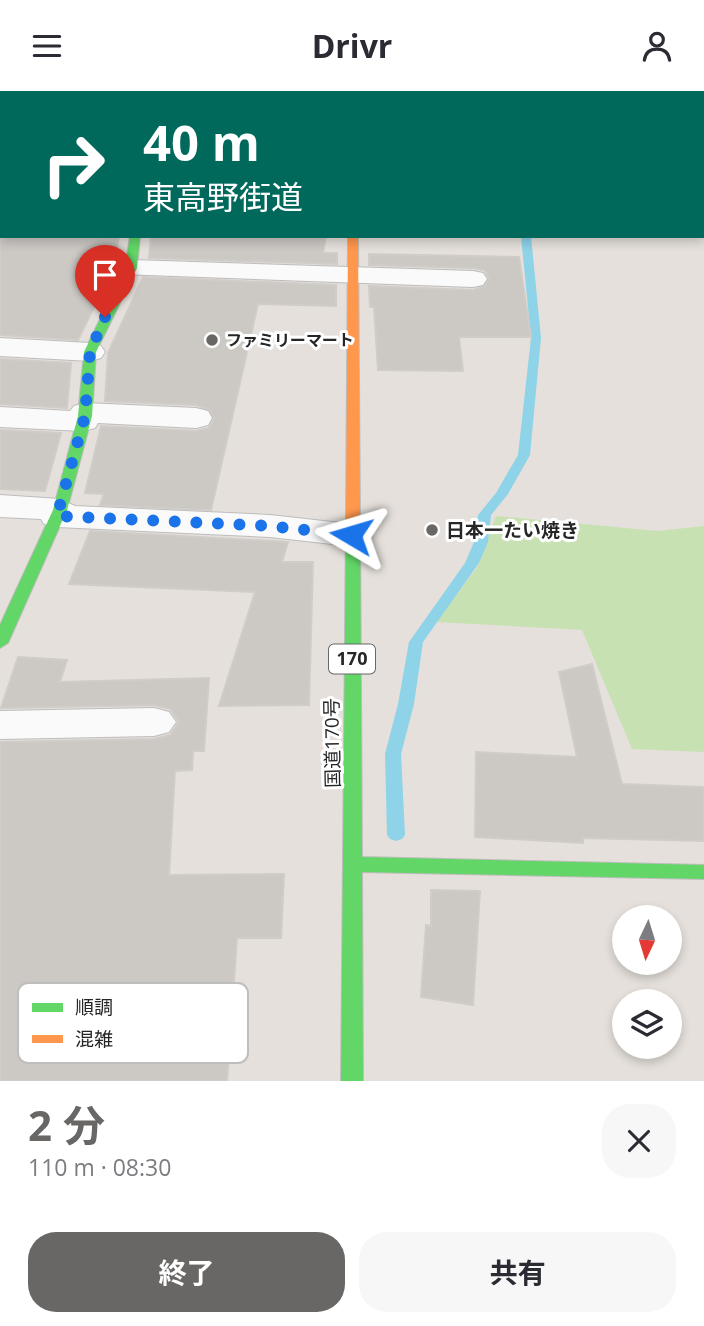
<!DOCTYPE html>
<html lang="ja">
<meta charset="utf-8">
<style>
body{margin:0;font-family:"Open Sans","Noto Sans JP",sans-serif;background:#f7f7f7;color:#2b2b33;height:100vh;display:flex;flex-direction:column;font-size:26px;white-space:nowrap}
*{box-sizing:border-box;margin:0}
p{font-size:23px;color:#7c7c81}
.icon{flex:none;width:38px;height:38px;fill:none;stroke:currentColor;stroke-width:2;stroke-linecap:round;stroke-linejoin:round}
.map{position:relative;height:990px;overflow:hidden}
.sheet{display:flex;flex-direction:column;background:#fff;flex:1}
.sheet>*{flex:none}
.banner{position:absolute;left:0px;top:0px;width:705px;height:147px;box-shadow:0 4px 10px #0003;background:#00695c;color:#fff;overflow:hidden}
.needle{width:46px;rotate:184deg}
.buttons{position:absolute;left:612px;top:814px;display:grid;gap:14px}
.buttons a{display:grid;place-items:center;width:70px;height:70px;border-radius:50%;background:#fff;box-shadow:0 4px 10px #0003;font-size:35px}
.pin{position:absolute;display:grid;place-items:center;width:60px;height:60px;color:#fff;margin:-72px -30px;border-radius:50% 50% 50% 0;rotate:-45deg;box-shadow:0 0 7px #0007}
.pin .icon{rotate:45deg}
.me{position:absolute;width:77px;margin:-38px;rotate:277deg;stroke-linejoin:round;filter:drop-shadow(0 0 5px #0008)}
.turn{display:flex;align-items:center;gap:24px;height:147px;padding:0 28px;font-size:32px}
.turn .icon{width:91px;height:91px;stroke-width:2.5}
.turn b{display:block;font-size:49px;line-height:60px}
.round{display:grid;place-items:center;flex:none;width:74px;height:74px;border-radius:28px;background:#f7f7f7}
.summary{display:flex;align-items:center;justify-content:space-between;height:119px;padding:0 28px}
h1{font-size:42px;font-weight:700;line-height:52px;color:#696765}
.button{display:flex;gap:14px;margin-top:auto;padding:14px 28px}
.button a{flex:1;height:80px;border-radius:28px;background:#696765;color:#fff;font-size:28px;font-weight:700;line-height:80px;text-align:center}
.button a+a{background:#f7f7f7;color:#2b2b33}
header{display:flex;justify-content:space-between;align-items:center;height:91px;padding:0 28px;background:#fff;font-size:32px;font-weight:700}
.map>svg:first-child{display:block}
.green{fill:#c8e1b3}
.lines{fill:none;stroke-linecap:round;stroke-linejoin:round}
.stream{fill:#8ed3e7;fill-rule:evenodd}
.building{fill:#ccc9c5;stroke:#d0ccc8;stroke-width:2}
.street-casing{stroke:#bebdbd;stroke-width:2}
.fast-casing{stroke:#bebdbd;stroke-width:2}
.slow-casing{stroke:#bebdbd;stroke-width:2}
.street{fill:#fbfafa;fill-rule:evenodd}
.fast{fill:#63d668;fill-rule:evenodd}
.slow{fill:#ff974d;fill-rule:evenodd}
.route{stroke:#1a73e8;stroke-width:12;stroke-dasharray:0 21.6}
.poi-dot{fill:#696765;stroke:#fff;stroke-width:2.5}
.labels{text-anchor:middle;stroke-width:6;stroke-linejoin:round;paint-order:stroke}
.far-poi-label{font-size:16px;font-weight:bold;fill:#262626;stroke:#fff;text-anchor:start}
.shield{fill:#fff;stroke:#676767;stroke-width:2}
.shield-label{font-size:18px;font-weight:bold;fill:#262626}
.poi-label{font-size:19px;font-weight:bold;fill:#262626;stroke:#fff;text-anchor:start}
.street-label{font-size:19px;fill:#262626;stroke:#fff}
.key{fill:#fff;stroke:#bebebe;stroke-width:2}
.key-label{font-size:19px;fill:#262626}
</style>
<header><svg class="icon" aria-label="menu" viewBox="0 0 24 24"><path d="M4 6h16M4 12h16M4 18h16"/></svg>Drivr<svg class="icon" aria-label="person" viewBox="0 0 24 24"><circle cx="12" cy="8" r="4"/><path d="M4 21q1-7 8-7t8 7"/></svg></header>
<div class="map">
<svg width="704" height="990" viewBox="0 0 704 990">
<rect width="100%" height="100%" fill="#e5e0db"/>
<!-- green -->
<path class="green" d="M496,425L658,440L704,435V661L632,658L582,539L436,531L478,475Z"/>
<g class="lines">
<!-- stream -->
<g class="stream">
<path d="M520,0H528L529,2H521Z"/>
<path d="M521,145H531L541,247L530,364L508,403L491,424L488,451L479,472L423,551L414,613L401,663L405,744L402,748L396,750L390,748L387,744L385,663L398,613L409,551L465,472L474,451L478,424L496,402L518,364L531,247Z"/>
</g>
</g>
<!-- building -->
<g class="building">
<path d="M0,145H119L114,176L78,249L0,244Z"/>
<path d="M151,145H326L323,162H337V173L149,167Z"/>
<path d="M369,163L519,166L531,246H459L463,280L378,279L374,216H370L369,195L473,199L485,195L489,187L484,179L473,177L369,174Z"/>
<path d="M143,186L336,194V215L258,213L211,419L100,414L104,403L85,402L101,335L196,340L209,337L214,328L210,319L196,314L105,310L108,262Z"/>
<path d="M0,268L71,272L67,317L0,313Z"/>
<path d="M0,339L61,342L45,400L0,398Z"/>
<path d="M90,440L288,451L282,471H313L309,614L219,615L255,501L69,493Z"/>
<path d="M18,566L67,569L60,591L209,587L204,660H193L192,679L175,680L169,784L284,783L281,847H237L227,990H0V651L154,648L170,644L179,631L170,618L154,614L1,617Z"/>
<path d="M592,573L622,693L704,696V750L583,747V752L475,746L476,661L577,666L559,581Z"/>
<path d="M431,799L480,800L473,914L421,906L426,834L431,835Z"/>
</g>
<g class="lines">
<!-- street casing -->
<g class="street-casing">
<g id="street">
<path d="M13,0H35L12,2Z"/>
<path d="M143,0H163L164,2H143Z"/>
<rect x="0" y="83" width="2" height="14"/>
<path d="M131,169L473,180L483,182L487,188L483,194L473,196L121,183L117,177L121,171Z"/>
<path d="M0,247L90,252L101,255L105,261L101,267L90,270L0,265Z"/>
<path d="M85,312L196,317L208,320L212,327L208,334L196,337L98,332L95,337L83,340L0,336V316L70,320L74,315Z"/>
<path d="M0,404L60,408L75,415L270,424L350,433L363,436L368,444L363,452L350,455L270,446L57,436L44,433L41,428L0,426Z"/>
<path d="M154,617L169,621L176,631L169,641L154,645L0,648V620Z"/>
</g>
</g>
<!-- fast casing -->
<g class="fast-casing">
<g id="fast">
<path d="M130,145H140L137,177L96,261L92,325L67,419L8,552L0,557V534L53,419L78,325L84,261L125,177Z"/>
<path d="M353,425L360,429L362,766L704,774V788L362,781L363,990H341L346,429Z"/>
</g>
</g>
<!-- slow casing -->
<g class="slow-casing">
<g id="slow">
<rect x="349" y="0" width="8" height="2"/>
<path d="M348,145H358L360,429L353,433L346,429Z"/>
</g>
</g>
<!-- street -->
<use href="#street" class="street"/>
<!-- fast -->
<use href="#fast" class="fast"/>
<!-- slow -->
<use href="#slow" class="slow"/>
</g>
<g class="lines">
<!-- route -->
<path class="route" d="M105,226L90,261L85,325L57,425L270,435L351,444"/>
</g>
<!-- markers -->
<g class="poi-dot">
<circle cx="212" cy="249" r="7"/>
<circle cx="432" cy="439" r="7"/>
</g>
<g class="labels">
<!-- far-poi labels -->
<g class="far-poi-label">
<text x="226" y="255">ファミリーマート</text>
</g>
<!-- shield labels -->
<rect class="shield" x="329" y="553.5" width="46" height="29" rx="5"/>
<g class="shield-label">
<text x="352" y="574">170</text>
</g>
<!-- poi labels -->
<g class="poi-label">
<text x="446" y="446">日本一たい焼き</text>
</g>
<!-- street labels -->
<g class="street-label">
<text transform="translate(332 652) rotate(-91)" y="7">国道170号</text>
</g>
</g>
<!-- legend -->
<rect x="18" y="892" width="230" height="80" rx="10" class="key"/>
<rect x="32" y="912" width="31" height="9" fill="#63d668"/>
<rect x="32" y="944" width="31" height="8" fill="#ff974d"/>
<g class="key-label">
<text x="75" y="923">順調</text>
<text x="75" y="955">混雑</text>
</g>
</svg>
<div class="buttons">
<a><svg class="needle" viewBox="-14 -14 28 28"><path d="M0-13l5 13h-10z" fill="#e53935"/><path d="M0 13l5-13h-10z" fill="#7c7c81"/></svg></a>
<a><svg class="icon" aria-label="layers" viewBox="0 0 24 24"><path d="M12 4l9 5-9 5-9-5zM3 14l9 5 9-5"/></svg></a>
</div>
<div class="pin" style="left:105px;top:226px;background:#d93025"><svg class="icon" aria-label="arrive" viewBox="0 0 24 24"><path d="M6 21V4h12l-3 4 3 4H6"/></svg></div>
<svg class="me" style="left:351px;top:444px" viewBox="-20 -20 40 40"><path d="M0-17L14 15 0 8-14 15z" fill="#1a73e8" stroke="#fff" stroke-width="4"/></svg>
<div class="banner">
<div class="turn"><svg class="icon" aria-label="right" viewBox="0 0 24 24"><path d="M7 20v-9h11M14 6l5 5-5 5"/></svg><div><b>40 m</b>東高野街道</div></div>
</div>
</div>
<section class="sheet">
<div class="summary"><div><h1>2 分</h1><p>110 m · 08:30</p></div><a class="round"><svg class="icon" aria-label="close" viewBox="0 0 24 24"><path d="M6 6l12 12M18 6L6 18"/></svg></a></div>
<div class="button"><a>終了</a><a>共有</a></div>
</section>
